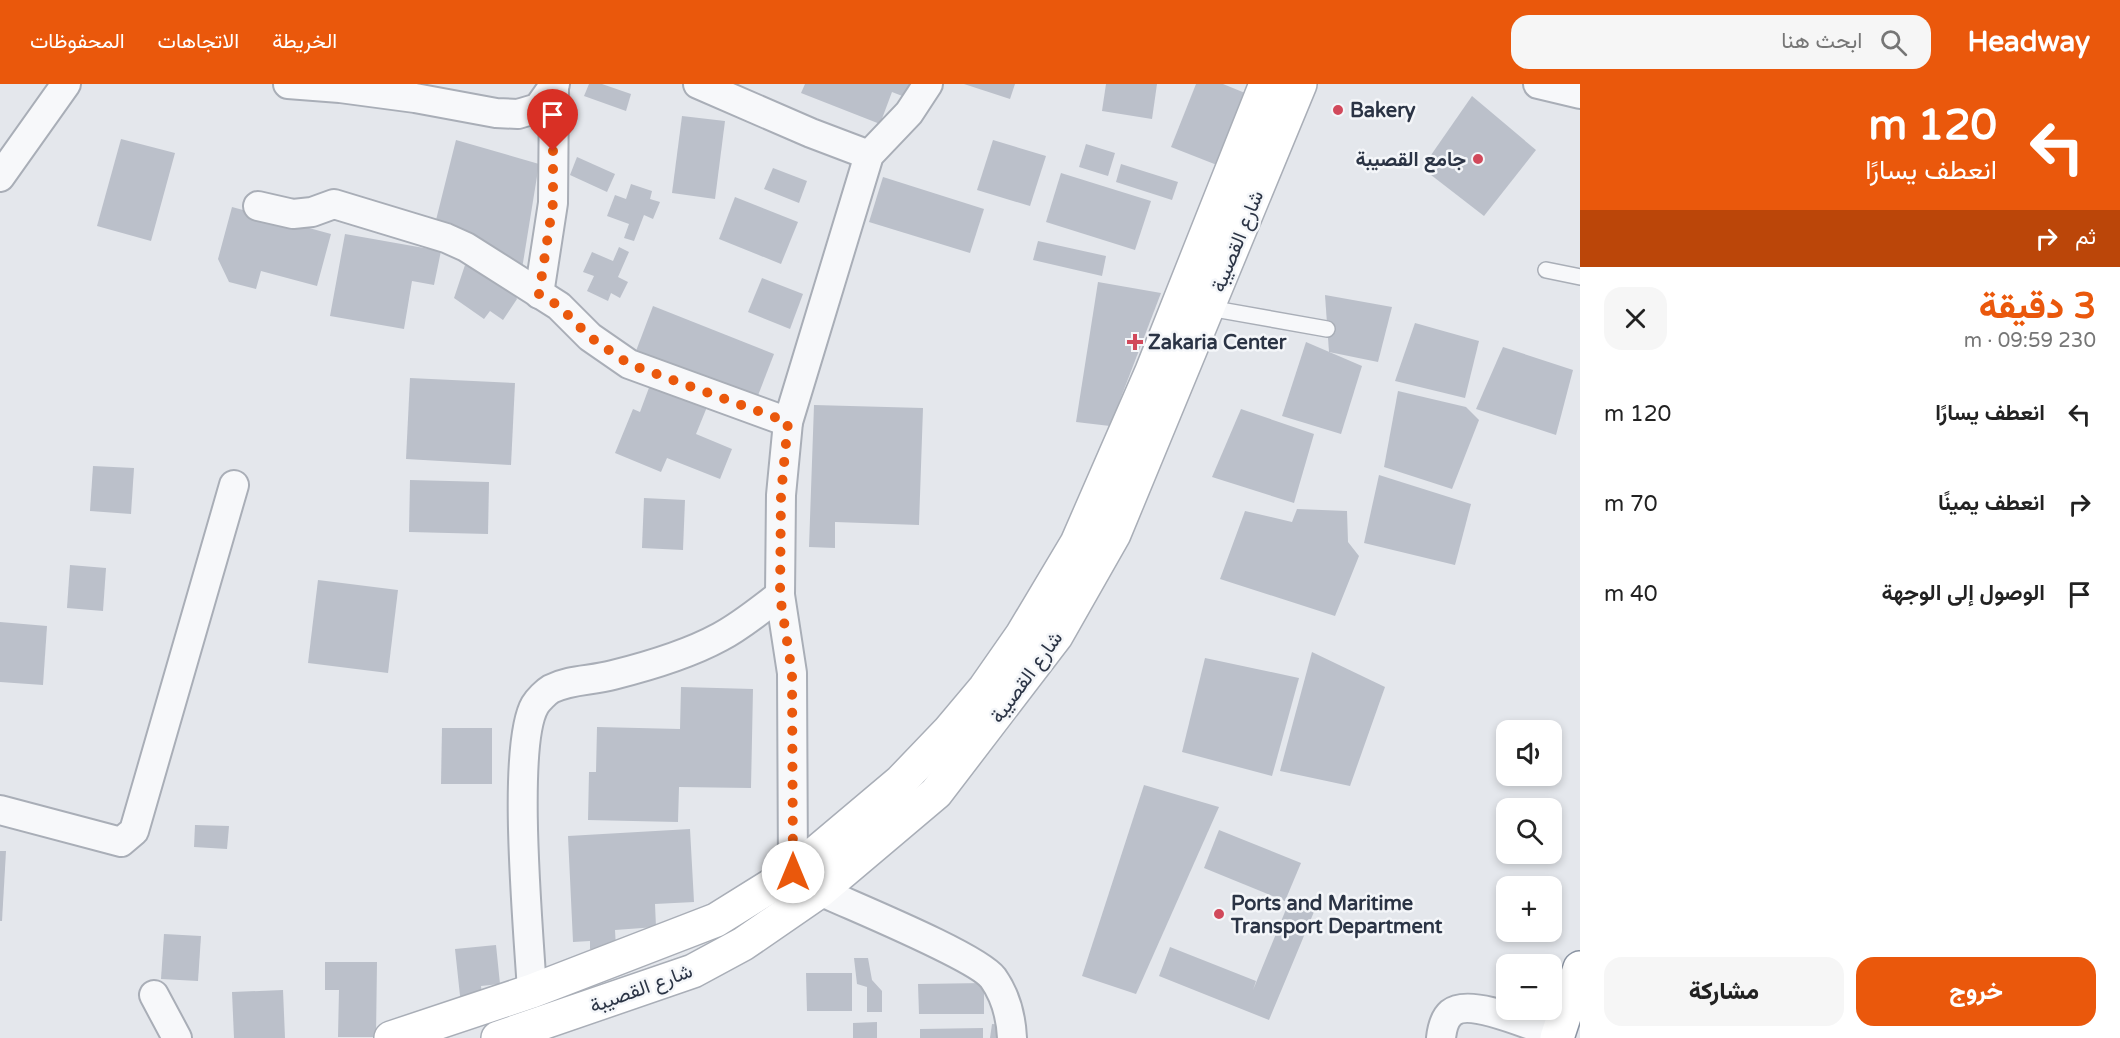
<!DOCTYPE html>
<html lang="ar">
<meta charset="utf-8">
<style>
body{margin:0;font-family:"Varela Round",Vazirmatn,sans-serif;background:#f6f6f6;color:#222;direction:rtl;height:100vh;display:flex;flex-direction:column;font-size:22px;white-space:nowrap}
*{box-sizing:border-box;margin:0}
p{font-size:20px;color:#767676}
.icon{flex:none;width:33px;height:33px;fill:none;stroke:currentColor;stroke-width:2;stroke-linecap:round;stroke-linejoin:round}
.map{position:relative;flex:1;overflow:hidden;direction:ltr}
.sheet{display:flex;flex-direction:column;background:#fff;width:540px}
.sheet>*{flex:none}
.banner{background:#ea580c;color:#fff;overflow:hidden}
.controls{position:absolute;left:1496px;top:636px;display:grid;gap:12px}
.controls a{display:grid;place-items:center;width:66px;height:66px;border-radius:12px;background:#fff;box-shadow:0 3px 9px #0003;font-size:30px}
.pin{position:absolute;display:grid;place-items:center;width:51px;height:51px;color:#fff;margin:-62px -26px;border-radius:50% 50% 50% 0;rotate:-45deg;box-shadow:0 0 6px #0007}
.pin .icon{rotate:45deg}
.me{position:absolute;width:66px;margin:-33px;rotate:0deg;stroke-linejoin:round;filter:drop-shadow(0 0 4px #0008)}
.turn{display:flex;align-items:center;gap:21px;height:126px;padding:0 24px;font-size:27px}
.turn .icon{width:78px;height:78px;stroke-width:2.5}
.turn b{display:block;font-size:42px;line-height:51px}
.then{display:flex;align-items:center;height:57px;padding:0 24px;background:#0003;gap:12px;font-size:22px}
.round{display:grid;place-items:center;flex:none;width:63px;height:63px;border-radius:18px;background:#f6f6f6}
.summary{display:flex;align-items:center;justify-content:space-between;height:102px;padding:0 24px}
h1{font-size:36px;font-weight:800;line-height:45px;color:#ea580c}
.action{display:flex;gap:12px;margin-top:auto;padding:12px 24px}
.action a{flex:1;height:69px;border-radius:18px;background:#ea580c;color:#fff;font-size:24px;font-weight:800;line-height:69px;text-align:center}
.action a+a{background:#f6f6f6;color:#222}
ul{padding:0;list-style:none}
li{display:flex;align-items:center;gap:18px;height:90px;padding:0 24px}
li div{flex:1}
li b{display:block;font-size:22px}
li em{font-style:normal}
header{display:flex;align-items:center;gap:36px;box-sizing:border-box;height:84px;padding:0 30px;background:#ea580c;color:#fff}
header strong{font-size:28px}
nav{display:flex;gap:33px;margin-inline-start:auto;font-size:21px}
.search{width:420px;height:54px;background:#f6f6f6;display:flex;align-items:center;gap:15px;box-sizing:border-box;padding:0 21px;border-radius:18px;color:#767676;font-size:22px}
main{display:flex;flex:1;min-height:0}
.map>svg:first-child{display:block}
.building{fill:#bbc0ca}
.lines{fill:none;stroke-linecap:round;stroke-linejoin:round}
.lane-casing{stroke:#a9aeb7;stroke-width:18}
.street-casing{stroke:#a9aeb7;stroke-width:32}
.secondary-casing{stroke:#a9aeb7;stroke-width:36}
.highway-casing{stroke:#8b94a3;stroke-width:36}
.lane{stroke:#f7f8fa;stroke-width:15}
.street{stroke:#f7f8fa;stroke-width:28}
.secondary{stroke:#fff;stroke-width:33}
.highway{stroke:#fff;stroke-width:33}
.route{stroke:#ea580c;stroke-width:10;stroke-dasharray:0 18}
.poi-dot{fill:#d1495b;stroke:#f4f6f9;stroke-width:2}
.labels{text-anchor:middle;stroke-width:5;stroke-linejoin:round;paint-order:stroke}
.poi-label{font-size:20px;font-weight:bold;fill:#2b3445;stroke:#f4f6f9;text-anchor:start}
.street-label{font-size:20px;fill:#2b3445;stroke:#f4f6f9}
</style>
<header>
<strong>Headway</strong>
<div class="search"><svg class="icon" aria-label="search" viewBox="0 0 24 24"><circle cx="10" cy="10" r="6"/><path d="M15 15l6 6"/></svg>ابحث هنا</div>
<nav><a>الخريطة</a><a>الاتجاهات</a><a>المحفوظات</a></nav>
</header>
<main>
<section class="sheet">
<div class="banner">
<div class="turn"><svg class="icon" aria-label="left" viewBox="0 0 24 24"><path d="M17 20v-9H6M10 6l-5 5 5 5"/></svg><div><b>120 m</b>انعطف يسارًا</div></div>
<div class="then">ثم<svg class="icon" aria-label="right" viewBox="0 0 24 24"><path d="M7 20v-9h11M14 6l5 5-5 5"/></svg></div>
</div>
<div class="summary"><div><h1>3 دقيقة</h1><p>230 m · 09:59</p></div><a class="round"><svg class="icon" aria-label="close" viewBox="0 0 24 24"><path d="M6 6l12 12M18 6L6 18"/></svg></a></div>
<ul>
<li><svg class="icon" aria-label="left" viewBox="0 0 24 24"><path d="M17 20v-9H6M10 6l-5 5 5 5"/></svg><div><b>انعطف يسارًا</b></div><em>120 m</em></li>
<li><svg class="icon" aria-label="right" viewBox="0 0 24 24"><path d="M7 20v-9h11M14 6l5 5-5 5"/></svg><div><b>انعطف يمينًا</b></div><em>70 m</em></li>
<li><svg class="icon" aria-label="arrive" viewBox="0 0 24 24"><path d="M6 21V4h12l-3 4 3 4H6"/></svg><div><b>الوصول إلى الوجهة</b></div><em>40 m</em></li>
</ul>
<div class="action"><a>خروج</a><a>مشاركة</a></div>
</section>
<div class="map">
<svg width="1580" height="954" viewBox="0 0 1580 954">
<rect width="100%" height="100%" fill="#e4e7ec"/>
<!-- building -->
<g class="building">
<path d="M589,0H602L631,10L626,27L584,12Z"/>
<path d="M805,0H916L910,15L892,8L880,40L801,9Z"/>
<path d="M964,0H1015L1010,15Z"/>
<path d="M1106,0H1157L1152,35L1102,27Z"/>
<path d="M1196,0H1223L1250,11L1222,83L1171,63Z"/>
<path d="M1472,12L1536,66L1484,132L1422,84Z"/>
<path d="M682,32L725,37L715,115L672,109Z"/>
<path d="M121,55L175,69L151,157L97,142Z"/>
<path d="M456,56L539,80L521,191L436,136Z"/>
<path d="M993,56L1046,72L1030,122L977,106Z"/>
<path d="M1086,60L1115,69L1108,92L1079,83Z"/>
<path d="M577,73L615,90L607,108L570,91Z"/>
<path d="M1121,80L1178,98L1172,116L1116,98Z"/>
<path d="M773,84L807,97L799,119L764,105Z"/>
<path d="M1061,89L1151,117L1135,166L1046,138Z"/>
<path d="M883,93L984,125L970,169L869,138Z"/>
<path d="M631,100L652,107L650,115L660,118L653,135L644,131L634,157L624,154L629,140L607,132L615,111L626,115Z"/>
<path d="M735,113L798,138L781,180L719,155Z"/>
<path d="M232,123L331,150L317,202L261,187L256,205L229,198L218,175Z"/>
<path d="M345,150L441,167L434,201L412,197L404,245L330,232Z"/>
<path d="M1038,157L1106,172L1102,192L1033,176Z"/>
<path d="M619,163L629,168L618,193L628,198L620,214L611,209L608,217L587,207L594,192L583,188L592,168L613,177Z"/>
<path d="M465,181L512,205L517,215L503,236L490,227L484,235L454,214Z"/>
<path d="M762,194L803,210L790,245L748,228Z"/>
<path d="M1098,198L1161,209L1110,342L1076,338Z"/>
<path d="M1325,211L1392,223L1378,278L1329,268Z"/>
<path d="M653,222L774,270L757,314L636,267Z"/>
<path d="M1415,239L1479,257L1465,314L1395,297Z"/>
<path d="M1306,258L1362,282L1341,350L1282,332Z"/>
<path d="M1503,263L1573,286L1556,351L1476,325Z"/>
<path d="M410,294L515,299L511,381L406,375Z"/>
<path d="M650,301L707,323L696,350L732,365L720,395L667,374L661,388L615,369L633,325L640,328Z"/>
<path d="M1398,307L1466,323L1479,336L1452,405L1384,383Z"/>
<path d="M814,321L923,324L919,441L835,438V464L809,463Z"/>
<path d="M1241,325L1314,350L1294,419L1212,393Z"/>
<path d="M93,382L134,384L131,430L90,427Z"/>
<path d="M1379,391L1471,420L1455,481L1364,459Z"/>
<path d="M410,396L489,398L488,450L409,448Z"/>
<path d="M644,414L685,416L683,466L642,464Z"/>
<path d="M1297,425L1347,427L1348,458L1359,472L1335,532L1220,495L1245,427L1292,438Z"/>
<path d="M70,481L106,484L103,527L67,524Z"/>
<path d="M318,496L398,506L388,589L308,579Z"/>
<path d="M0,538L47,542L43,601L0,598Z"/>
<path d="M1312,568L1385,603L1350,702L1280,687Z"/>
<path d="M1205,574L1299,594L1272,692L1182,668Z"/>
<path d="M681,603L753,605L751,704L679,703L678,738L588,736L589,688H596L597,643L680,645Z"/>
<path d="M442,644H492V700H441Z"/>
<path d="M1144,701L1219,723L1136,910L1082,892Z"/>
<path d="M195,741L229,742L227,765L194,763Z"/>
<path d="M690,745L694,818L655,820L656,843L615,846L616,864L590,865V857L573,858L568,752Z"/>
<path d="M1219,746L1301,779L1285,817L1204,784Z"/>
<path d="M0,767H6L2,837H0Z"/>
<path d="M1291,813L1316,823L1269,936L1159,892L1170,863L1256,897L1253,906Z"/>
<path d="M164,850L201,852L198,897L161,895Z"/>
<path d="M496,861L500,900L481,902L483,919L461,921L455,865Z"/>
<path d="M854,874H868L872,896L882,907V928H867V903L857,900Z"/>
<path d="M325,878H377L376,953H338L339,906H325Z"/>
<path d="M806,889H852V927H807Z"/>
<path d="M984,899V930H919L918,900Z"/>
<path d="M283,906L285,954H234L232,908Z"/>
<path d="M877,938V954H853V939Z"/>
<path d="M992,940L1006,941L1005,954H990Z"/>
<path d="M983,944V954H920V945Z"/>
</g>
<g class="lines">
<!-- lane casing -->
<g class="lane-casing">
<g id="lane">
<path d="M1546,186L1580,193"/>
<path d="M1209,224L1327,245"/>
</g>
</g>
<!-- street casing -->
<g class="street-casing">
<g id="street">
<path d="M288,0L340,4L415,14L496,29L518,30L538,24L555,0"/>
<path d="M698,0L811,49L869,71"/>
<path d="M1538,0L1580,10"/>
<path d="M0,93L66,0"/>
<path d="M258,122L293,130L312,128L334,120L446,154L466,163L559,222L590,253L629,280L788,338"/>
<path d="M539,210L553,119L554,4"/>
<path d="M0,726L121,758L134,747L234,401"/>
<path d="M793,788L792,589L780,511L781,411L788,338L869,71L909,29L928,0"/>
<path d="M820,807C852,822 976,872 993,894C1005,911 1011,932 1012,954"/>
<path d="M532,907C529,853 511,662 535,621C538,616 546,608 551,605C571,595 591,597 613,591C649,582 687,571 720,553C741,542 760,526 780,511"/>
<path d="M154,911L177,954"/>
<path d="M1441,954C1442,945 1444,935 1451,929C1470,913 1536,944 1558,951"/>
</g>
</g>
<!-- secondary casing -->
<g class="secondary-casing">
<g id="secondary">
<path d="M391,954L532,907L716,836L793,788L901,697L948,648L985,604L1022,551L1077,459L1152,287L1266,0"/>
<path d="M498,954L693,887L743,860L820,807L936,709L1056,552L1114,450L1300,0"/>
</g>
</g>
<!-- highway casing -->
<g class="highway-casing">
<path id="highway" d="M1557,954L1580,884"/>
</g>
<!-- lane -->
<use href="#lane" class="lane"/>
<!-- street -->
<use href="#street" class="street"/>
<!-- secondary -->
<use href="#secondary" class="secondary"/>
<!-- highway -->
<use href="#highway" class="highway"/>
</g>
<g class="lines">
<!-- route -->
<path class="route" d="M553,67V119L539,210L559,222L590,253L629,280L788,338L781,411L780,512L792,589L793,788"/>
</g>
<!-- markers -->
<g class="poi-dot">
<circle cx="1338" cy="26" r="6"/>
<circle cx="1478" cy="75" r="6"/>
<path d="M1132 249h6v6h6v6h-6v6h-6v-6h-6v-6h6z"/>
<circle cx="1219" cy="830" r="6"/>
</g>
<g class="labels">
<!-- poi labels -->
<g class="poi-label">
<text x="1350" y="33">Bakery</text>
<text x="1466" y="82" text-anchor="end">جامع القصيبة</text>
<text x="1148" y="265">Zakaria Center</text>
<text x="1231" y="826">Ports and Maritime<tspan x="1231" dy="23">Transport Department</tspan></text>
</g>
<!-- street labels -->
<g class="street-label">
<text transform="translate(1237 157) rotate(-68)" y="7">شارع القصيبة</text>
<text transform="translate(1026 593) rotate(-54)" y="7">شارع القصيبة</text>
<text transform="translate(641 904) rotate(-20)" y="7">شارع القصيبة</text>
</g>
</g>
</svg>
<div class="controls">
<a><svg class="icon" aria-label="sound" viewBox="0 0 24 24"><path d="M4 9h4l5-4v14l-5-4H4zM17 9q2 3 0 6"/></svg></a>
<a><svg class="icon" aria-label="search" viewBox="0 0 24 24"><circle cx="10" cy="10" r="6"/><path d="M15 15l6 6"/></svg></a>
<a>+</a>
<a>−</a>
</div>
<div class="pin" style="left:553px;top:67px;background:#d93025"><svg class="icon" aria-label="arrive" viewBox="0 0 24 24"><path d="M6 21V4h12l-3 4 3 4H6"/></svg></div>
<svg class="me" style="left:793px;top:788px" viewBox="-20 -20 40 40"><circle r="19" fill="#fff"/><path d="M0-13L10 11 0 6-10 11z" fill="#ea580c"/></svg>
</div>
</main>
